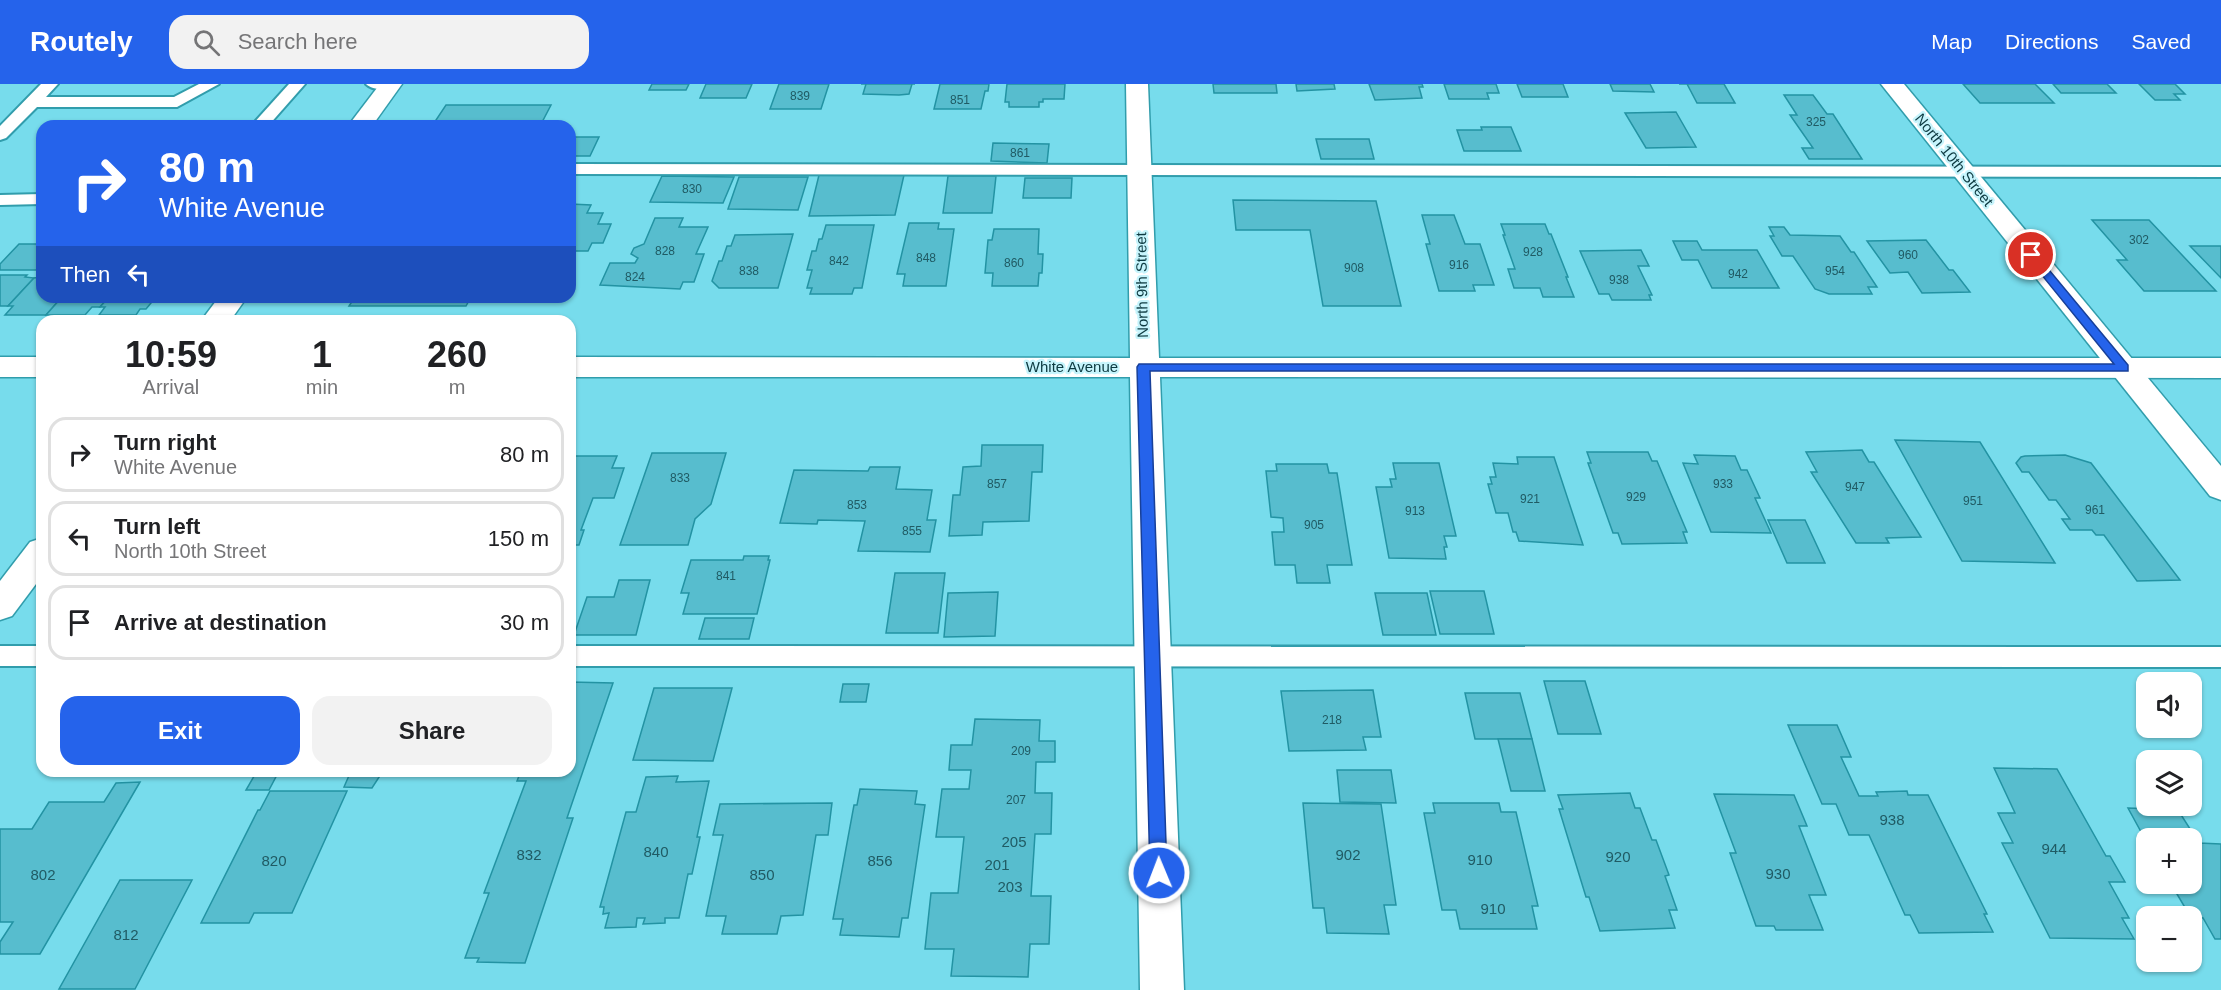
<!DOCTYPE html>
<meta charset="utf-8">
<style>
body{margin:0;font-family:Helvetica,sans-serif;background:#f2f2f2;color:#202124;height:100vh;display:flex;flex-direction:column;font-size:22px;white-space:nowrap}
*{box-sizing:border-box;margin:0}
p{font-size:20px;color:#757577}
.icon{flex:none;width:33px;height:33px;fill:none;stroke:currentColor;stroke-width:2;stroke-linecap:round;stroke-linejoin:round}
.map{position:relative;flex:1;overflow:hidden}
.panel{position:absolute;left:36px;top:231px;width:540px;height:462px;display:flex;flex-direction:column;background:#fff;border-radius:18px;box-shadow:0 2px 4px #0004}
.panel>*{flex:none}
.guide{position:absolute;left:36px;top:36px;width:540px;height:183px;border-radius:18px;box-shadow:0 2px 4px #0004;background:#2563eb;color:#fff;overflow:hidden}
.controls{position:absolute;left:2136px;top:588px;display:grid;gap:12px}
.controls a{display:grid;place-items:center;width:66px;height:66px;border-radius:12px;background:#fff;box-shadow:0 2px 4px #0004;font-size:30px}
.pin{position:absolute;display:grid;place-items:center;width:51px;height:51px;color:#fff;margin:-26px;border:3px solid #fff;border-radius:50%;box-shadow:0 2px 6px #0007}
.me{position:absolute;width:66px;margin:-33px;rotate:359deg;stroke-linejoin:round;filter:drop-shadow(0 0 4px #0008)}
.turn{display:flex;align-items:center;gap:21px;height:126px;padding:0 24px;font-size:27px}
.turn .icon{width:78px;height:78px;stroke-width:2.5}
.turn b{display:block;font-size:42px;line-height:51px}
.then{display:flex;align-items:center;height:57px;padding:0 24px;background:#0003;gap:12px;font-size:22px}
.eta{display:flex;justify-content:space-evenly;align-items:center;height:102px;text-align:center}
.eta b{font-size:36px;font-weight:600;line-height:42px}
.primary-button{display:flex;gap:12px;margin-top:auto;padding:12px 24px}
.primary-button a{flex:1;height:69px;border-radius:18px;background:#2563eb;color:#fff;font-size:24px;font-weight:600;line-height:69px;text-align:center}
.primary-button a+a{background:#f2f2f2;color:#202124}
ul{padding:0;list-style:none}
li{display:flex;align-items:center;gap:18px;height:75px;margin:0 12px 9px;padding:0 12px;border:3px solid #e0e0e0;border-radius:18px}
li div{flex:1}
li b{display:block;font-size:22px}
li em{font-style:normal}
header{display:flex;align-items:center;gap:36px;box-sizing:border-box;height:84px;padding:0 30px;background:#2563eb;color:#fff}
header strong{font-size:28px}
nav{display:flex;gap:33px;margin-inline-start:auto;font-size:21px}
.search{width:420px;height:54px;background:#f2f2f2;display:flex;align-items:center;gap:15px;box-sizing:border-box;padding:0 21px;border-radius:18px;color:#757577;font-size:22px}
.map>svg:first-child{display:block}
.building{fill:#57bdce;stroke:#2393a3;stroke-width:1.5}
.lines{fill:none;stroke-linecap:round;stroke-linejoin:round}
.service-casing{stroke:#319dac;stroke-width:4}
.minor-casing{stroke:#319dac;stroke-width:3}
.tertiary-casing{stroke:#319dac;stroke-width:3}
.service{fill:#fff;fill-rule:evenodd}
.minor{fill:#fff;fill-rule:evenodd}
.tertiary{fill:#fff;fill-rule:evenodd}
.route{fill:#2563eb;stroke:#184099;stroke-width:1.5}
.labels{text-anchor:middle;stroke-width:4.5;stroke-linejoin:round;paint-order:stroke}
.number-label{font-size:12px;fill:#205b64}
.street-label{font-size:15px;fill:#0d3a41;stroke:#c6f4fc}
.near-number-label{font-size:15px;fill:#205b64}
</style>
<header>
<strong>Routely</strong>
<div class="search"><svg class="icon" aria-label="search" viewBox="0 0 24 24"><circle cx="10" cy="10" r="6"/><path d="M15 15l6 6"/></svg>Search here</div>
<nav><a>Map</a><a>Directions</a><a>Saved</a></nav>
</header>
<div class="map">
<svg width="2221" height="906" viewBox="0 0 2221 906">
<rect width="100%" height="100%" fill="#77dcec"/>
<!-- building -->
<g class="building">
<path d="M652,0H689L686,6H649Z"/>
<path d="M706,0H752L746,14H700Z"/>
<path d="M779,0H829L821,25H770Z"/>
<path d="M861,0H915H912L909,10L899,11L863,10L866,0Z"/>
<path d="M940,0H989L988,7H985L981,25H934Z"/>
<path d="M1007,0H1065L1064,15H1043V18H1039V23H1009V18H1005Z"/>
<path d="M1213,0H1276L1277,9H1214Z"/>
<path d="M1296,0H1334L1335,5L1297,7Z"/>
<path d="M1369,0H1422L1423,3H1419L1422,14L1375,16Z"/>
<path d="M1444,0H1496L1499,9H1487L1489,15H1449Z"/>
<path d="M1517,0H1563L1568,13H1522Z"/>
<path d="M1610,0H1650L1654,8L1613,7Z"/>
<path d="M1679,0H1724L1735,19H1697L1687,0Z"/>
<path d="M1963,0H2035L2054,19H1980Z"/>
<path d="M2053,0H2107L2116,9H2061Z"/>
<path d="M2139,0H2175L2185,10H2174L2180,16H2155Z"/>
<path d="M1784,11H1813L1827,30H1833L1862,75H1809L1802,64H1813L1790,31H1797Z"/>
<path d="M446,21H551L540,42H432Z"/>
<path d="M1676,28L1696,63L1646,64L1625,29Z"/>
<path d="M1481,43H1511L1521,67H1464L1457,46H1482Z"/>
<path d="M570,53H599L590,72H570Z"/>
<path d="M1316,55H1369L1374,75H1321Z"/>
<path d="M993,59L1049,60L1047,79L991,77Z"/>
<path d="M819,91H904L895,131L809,132Z"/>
<path d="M662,92L734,93L723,119L650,118Z"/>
<path d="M948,92H996L992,129H943Z"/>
<path d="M739,93H808L798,126L728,125Z"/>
<path d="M1025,94H1072L1071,114H1023Z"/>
<path d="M1233,116L1376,117L1401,222H1323L1310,146H1236Z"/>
<path d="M570,120L591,121L587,129H603L598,140H611L603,159H592L588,167H570Z"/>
<path d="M1422,131H1454L1465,160H1480L1494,201H1473L1475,207H1439L1426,160H1430Z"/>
<path d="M655,134H683L679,143H708L696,170H704L694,198H683L680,205L600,201L610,179H635L638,174L631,170L634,164L644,160Z"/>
<path d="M2092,136H2149L2216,207H2144L2117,176H2127Z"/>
<path d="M909,139H939L938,145H954L946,202H903L905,190H897Z"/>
<path d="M1501,140H1545L1549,150H1551L1568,193H1566L1574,213H1543L1540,204H1514L1508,185H1515L1503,151H1505Z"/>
<path d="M826,141H874L862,204H854L852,210H810L812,204H807L812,186H807L812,167H816L819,155H822Z"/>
<path d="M1769,143H1784L1790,151L1840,152L1851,168H1854L1877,203H1868L1872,210H1829L1815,205L1793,172H1782L1770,152H1774Z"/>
<path d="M994,145H1039L1038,170H1043L1042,189H1039L1038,202H992L993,189H985L988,156H992Z"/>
<path d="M793,150L778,204H719L712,197L719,177H722L727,162H731L735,151Z"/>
<path d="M1926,156L1949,186H1953L1970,208L1922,209L1908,188L1890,189L1867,157Z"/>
<path d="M1673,157H1697L1702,166H1757L1779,204H1712L1698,176H1682Z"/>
<path d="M19,160H42V180L36,186H0V180Z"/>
<path d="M2190,162H2221V194Z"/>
<path d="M1641,166L1649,182H1638L1652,211H1649L1651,216H1612L1609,210H1599L1580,167Z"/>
<path d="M0,191H27L25,193L34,194L8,222H0Z"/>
<path d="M41,193L42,213H62L46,231H5L13,222H8L34,194Z"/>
<path d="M62,213H109L100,223H92L85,231H46Z"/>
<path d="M109,213H156L146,225H140L136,231H99L105,223H100Z"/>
<path d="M355,213H471L466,222H349Z"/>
<path d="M1895,356L1980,358L2055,479L1962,477Z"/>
<path d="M982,361H1043L1042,388H1032L1029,437L983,438L982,451L949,452L953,411H960L963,383L981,382Z"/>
<path d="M1862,366L1869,378H1874L1921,453L1886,454L1889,459H1856L1811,388H1817L1806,368Z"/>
<path d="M1587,368H1648L1652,377H1657L1687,448H1683L1687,459L1622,460L1618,449H1613L1588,379H1591Z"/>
<path d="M652,369H726L711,420L695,435L688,461H620Z"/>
<path d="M1694,371L1735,372L1741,386H1747L1760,414H1755L1771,449L1711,448L1683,379L1698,380Z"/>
<path d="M2065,371L2091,379L2180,496L2137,497L2104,451H2096L2092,446H2070L2062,435H2070L2056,416H2049L2029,388H2022L2016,379L2021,373L2025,372Z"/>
<path d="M570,372H617L612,384H624L614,414H593L581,446H584L579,461H570Z"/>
<path d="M1517,373H1554L1583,461L1519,457L1516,448H1513L1508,429H1496L1488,400H1492L1490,393H1496L1493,379L1518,380Z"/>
<path d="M1393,379H1439L1456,452H1444L1447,463H1444L1446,475L1389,474L1376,403H1392L1390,395H1396Z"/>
<path d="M1276,380H1327L1329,389H1337L1352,481H1327L1330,499H1297L1295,481H1275L1272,448H1284L1283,434L1271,433L1266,387H1277Z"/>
<path d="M870,383H900L896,405L932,406L927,436H936L930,468L858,467L865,437L818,436L817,440L780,439L794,386L868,387Z"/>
<path d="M1768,436H1805L1825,479H1787Z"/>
<path d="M744,472H769L768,476H770L757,530H683L689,509H681L691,476H743Z"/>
<path d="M895,489H945L938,549H886Z"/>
<path d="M619,496H650L636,551H574L587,513H614Z"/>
<path d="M1430,507H1484L1494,550H1440Z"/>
<path d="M998,508L995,552L944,553L948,509Z"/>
<path d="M1375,509H1427L1436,551H1383Z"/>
<path d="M705,534H754L749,555H699Z"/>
<path d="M1544,597H1585L1601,650H1558Z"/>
<path d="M570,598L613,599L567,734H573L525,879L477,878L479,874H465L489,809H484L526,697H517L521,687H570Z"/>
<path d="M843,600H869L866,618H840Z"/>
<path d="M654,604H732L713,677L633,676Z"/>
<path d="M1373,606L1381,653H1363L1366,666L1289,667L1281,607Z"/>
<path d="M1465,609H1520L1532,655H1475Z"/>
<path d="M975,635L1040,636L1039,657H1055V678H1036L1035,709H1052L1051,750H1035L1031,812H1051L1049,860H1030L1028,893L951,892L954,865H925L931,809H958L964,753H936L942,705H969L971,686H949L951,661H972Z"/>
<path d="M1788,641H1837L1851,673H1841L1859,712H1878L1876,708L1907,707L1908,711H1928L1987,830H1984L1993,848L1919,849L1910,831H1905L1869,751H1849L1836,720H1822Z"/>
<path d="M1498,655H1532L1545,707H1511Z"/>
<path d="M1994,684L2057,685L2106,772H2110L2125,798H2109L2129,834H2122L2134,855L2050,854L2002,759H2013L1998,729H2015Z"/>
<path d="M1337,686H1391L1396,719L1340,718Z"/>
<path d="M257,687H279L269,706H246Z"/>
<path d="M321,687H383L372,704L344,703L351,687Z"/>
<path d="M678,692L676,698L709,697L697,753H700L692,790H688L679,834H665V839L643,840L645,834H637L636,843L605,844L609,829L603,830L604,823H600L626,728H636L646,693Z"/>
<path d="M140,698L40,870H0V858L13,838H0V745H32L49,718H104L116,699Z"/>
<path d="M860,705L917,707L915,720L925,721L908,834H902L899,853L840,851L843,835H833L854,721H857Z"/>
<path d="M270,707H347L292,829H254L249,839H201L258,726H260Z"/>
<path d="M1630,709L1635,724H1640L1652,756H1656L1669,791L1665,792L1677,826H1669L1675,844L1600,847L1589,813H1586L1559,725H1563L1558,711Z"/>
<path d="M1714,710L1794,711L1807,742H1799L1826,811H1809L1823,846H1776L1774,842H1756L1730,769H1736Z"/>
<path d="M832,719L828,751H816L803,831L781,832L777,850H722L726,832H706L723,751H713L720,720Z"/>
<path d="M1303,719L1381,720L1396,821H1384L1389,850L1327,849L1324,824H1313Z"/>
<path d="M1433,719H1499L1501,728H1516L1538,822H1532L1537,845H1460L1456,826H1442L1424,729H1435Z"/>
<path d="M2128,724L2178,726L2199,759L2221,760V855H2215L2203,834L2190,832L2171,800H2192V754H2146V757Z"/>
<path d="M120,796H192L135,905H59Z"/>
</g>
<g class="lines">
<!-- service casing -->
<g class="service-casing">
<g id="service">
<path d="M41,0H58L46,13H174L199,0H219L177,23H37L6,54L0,56V42Z"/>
<path d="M289,0H305L268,42H251Z"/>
<path d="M366,0H399C392,7 373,7 366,0Z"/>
<path d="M570,80L2221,83V93L570,90Z"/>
<path d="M42,110V120L0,121V111Z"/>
<rect x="0" y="562" width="42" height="20"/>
<path d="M570,562L2221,563V583L570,582Z"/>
</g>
</g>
<!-- minor casing -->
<g class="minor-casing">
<g id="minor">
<path d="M380,0H402L372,42H348Z"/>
<path d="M1126,0H1148L1159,274H2221V294L1160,293L1184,906H1140L1130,293H570V273L1130,274Z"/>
<path d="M219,213H247L230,237H201Z"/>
<rect x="0" y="273" width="42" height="20"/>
<path d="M42,454V492L12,532L0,536V497L30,458Z"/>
</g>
</g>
<!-- tertiary casing -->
<g class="tertiary-casing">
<path id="tertiary" d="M1881,0H1904L2221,382V416L2210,412Z"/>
</g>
<!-- service -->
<use href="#service" class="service"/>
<!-- minor -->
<use href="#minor" class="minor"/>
<!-- tertiary -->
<use href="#tertiary" class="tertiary"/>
</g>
<!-- route -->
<path class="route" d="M2031,168L2035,169L2128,281V287H1150L1167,789L1165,795L1159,797L1153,795L1150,789L1137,283L1139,280H2114L2028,174V169Z"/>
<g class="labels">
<!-- number labels -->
<g class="number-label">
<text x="800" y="16">839</text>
<text x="960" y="20">851</text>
<text x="1816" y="42">325</text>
<text x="1020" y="73">861</text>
<text x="692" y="109">830</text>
<text x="2139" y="160">302</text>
<text x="665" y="171">828</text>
<text x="1533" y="172">928</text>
<text x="1908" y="175">960</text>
<text x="926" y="178">848</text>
<text x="839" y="181">842</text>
<text x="1014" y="183">860</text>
<text x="1459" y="185">916</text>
<text x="1354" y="188">908</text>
<text x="749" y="191">838</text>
<text x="1835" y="191">954</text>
<text x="1738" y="194">942</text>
<text x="635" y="197">824</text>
<text x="1619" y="200">938</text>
<text x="680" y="398">833</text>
<text x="997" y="404">857</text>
<text x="1723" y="404">933</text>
<text x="1855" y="407">947</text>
<text x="1636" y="417">929</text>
<text x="1530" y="419">921</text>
<text x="1973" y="421">951</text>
<text x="857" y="425">853</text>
<text x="2095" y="430">961</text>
<text x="1415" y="431">913</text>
<text x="1314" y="445">905</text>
<text x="912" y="451">855</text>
<text x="726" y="496">841</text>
<text x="1332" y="640">218</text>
<text x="1021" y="671">209</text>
<text x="1016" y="720">207</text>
</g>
<!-- street labels -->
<g class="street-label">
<text transform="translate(1954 76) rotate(51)" y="5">North 10th Street</text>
<text transform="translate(1142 201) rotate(-91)" y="5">North 9th Street</text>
<text x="1072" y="288">White Avenue</text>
</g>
<!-- near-number labels -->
<g class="near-number-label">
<text x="1892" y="741">938</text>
<text x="1014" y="763">205</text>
<text x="2054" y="770">944</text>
<text x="656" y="773">840</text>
<text x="529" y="776">832</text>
<text x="1348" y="776">902</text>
<text x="1618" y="778">920</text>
<text x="1480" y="781">910</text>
<text x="274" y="782">820</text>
<text x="880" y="782">856</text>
<text x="997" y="786">201</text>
<text x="1778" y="795">930</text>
<text x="43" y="796">802</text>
<text x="762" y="796">850</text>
<text x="1010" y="808">203</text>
<text x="1493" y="830">910</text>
<text x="126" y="856">812</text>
</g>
</g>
</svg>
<div class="controls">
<a><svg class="icon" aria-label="sound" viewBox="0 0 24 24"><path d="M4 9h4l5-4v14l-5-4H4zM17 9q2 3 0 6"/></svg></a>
<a><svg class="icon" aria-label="layers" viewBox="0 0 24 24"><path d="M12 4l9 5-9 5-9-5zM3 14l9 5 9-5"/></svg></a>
<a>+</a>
<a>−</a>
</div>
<div class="pin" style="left:2031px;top:171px;background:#d93025"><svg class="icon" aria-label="arrive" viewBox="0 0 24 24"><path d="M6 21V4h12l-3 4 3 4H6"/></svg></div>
<svg class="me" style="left:1159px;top:789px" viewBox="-20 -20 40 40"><circle r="17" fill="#2563eb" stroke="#fff" stroke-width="3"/><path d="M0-11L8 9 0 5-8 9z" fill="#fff"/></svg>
<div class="guide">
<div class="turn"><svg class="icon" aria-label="right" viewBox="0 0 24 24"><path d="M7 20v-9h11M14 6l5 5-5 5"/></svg><div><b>80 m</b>White Avenue</div></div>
<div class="then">Then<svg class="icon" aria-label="left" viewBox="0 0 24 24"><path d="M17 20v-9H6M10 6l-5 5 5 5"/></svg></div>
</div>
<section class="panel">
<div class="eta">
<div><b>10:59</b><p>Arrival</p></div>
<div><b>1</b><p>min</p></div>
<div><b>260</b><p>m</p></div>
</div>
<ul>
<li><svg class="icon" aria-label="right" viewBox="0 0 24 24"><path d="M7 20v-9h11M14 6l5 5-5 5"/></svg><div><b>Turn right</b><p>White Avenue</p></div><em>80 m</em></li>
<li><svg class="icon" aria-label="left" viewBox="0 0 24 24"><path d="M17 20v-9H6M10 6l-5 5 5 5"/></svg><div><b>Turn left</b><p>North 10th Street</p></div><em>150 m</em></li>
<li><svg class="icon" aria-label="arrive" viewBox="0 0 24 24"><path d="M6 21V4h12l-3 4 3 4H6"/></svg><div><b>Arrive at destination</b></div><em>30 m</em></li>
</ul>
<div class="primary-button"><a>Exit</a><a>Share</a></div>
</section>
</div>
